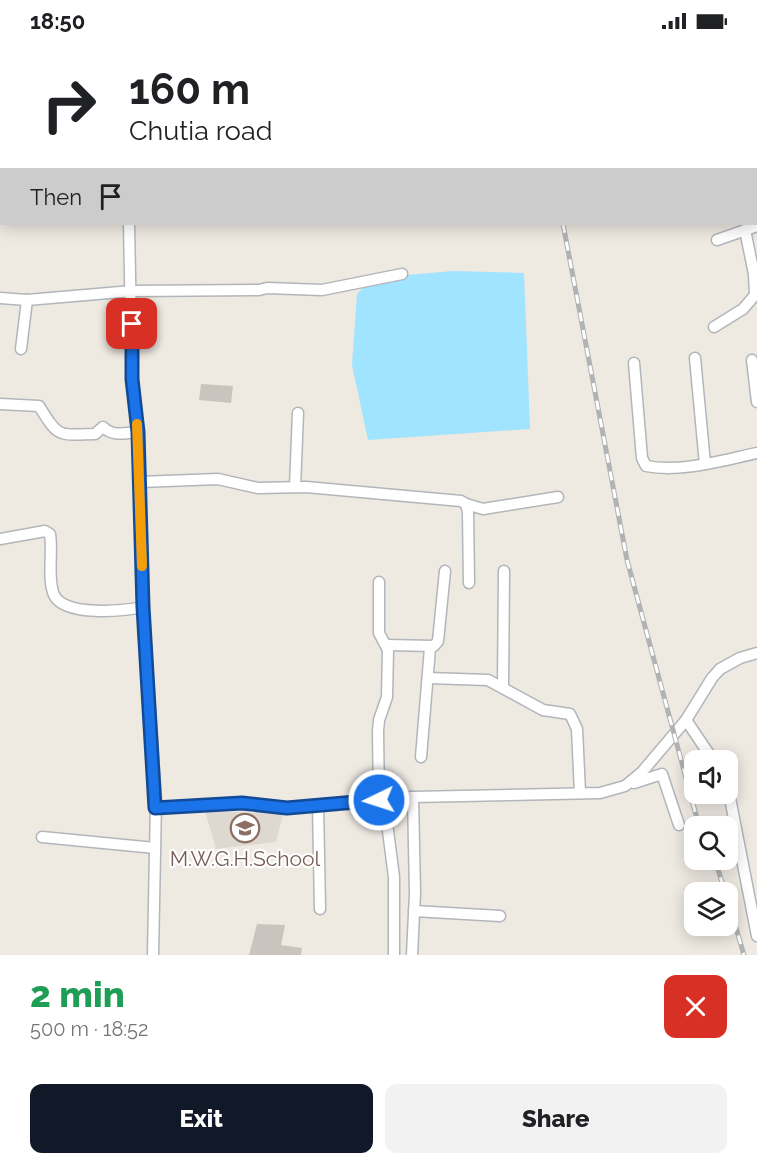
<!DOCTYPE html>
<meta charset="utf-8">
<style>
body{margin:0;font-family:Raleway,sans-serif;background:#f2f2f2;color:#202124;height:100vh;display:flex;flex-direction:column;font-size:22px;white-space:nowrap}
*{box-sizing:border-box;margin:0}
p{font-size:20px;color:#757577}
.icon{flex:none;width:33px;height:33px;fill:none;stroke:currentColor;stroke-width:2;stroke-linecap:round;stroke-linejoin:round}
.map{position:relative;height:913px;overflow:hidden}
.sheet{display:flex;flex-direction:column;background:#fff;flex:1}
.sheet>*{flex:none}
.hud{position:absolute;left:0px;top:0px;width:758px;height:183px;box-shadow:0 3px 15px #0003;background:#fff;color:#202124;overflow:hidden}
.controls{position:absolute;left:684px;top:708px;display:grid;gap:12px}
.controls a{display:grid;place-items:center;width:54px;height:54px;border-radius:12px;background:#fff;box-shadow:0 3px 15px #0003;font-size:30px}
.pin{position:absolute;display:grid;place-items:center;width:51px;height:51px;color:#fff;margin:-26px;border-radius:12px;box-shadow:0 3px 9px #0006}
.me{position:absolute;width:66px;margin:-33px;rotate:266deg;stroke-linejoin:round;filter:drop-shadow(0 0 4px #0008)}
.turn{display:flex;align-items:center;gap:21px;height:126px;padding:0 30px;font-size:27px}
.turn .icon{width:78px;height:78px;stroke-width:2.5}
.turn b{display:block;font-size:42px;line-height:51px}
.then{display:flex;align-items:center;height:57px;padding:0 30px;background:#0003;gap:12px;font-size:22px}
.round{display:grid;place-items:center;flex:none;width:63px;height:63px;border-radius:12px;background:#f2f2f2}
.overview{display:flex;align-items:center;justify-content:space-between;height:102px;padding:0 30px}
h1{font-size:36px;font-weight:800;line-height:45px;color:#1e9e55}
.cta{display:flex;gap:12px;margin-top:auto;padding:12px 30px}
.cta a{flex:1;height:69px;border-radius:12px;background:#111827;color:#fff;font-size:24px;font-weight:800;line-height:69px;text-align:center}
.cta a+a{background:#f2f2f2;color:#202124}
.status{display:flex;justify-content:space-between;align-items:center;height:42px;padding:0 30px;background:#fff;direction:ltr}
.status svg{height:16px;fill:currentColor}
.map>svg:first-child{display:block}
.education{fill:#ded9d0}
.water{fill:#a0e4ff}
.building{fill:#c9c4be}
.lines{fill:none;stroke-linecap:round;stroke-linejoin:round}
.minor-casing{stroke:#b2b6ba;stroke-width:13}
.minor{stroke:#fff;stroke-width:10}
.rail-casing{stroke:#b1b2b3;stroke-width:5}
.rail{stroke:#fff;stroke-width:3;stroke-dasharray:9;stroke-linecap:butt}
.route-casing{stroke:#114b97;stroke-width:15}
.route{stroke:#1a73e8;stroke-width:10}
.slow{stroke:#f59e0b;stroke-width:10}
.labels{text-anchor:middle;stroke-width:4.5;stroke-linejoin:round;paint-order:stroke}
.education-label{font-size:21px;fill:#785e54;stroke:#fff}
</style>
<div class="status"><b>18:50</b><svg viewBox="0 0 49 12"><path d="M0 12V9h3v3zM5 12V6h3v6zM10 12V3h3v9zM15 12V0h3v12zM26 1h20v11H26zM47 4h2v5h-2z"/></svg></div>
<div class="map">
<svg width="757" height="913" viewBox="0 0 757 913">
<rect width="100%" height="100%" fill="#eee9e1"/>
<!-- education -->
<path class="education" d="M205,769L283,772L276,800L216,807Z"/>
<!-- water -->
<path class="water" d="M453,229L524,231L530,387L368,398L352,323L357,252L373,236Z"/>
<!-- building -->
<g class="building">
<path d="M201,342L233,344L231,361L199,358Z"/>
<path d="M257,882L285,883L281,903L302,906L301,913H249Z"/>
</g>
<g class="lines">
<!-- minor casing -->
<g class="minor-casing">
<g id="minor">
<path d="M377,0V2"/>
<path d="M655,0L656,2"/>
<path d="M139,2V0"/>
<path d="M485,2V0"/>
<path d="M756,39H757"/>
<path d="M0,78H2"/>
<path d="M129,182L132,337L138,390L143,565L156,759L153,913"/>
<path d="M717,198L757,184"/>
<path d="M0,256L27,258L132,249L259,248L267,246L322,248L402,232"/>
<path d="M714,285L743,267L755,253L754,232L745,188"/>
<path d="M21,307L27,258"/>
<path d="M695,316L705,422"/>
<path d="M752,318L757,360"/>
<path d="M634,321L642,416L646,424C681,431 723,418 757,411"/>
<path d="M0,362L39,364C59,396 57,393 95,392L103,385C113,395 125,391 138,390"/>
<path d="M140,440L218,437L258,446L306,445L461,459L466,462L468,470L469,541"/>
<path d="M295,445L298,371"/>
<path d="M466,462L483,467L558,455"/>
<path d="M0,497L45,489L50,492C53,510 47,537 54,553C65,575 123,569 143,565"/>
<path d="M379,540V591L388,608L387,655L379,678L378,689L379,758"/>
<path d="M387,603L434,604L438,599L445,529"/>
<path d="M428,636L488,638L543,668L570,672L577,687L580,751"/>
<path d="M503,645L504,529"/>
<path d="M686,678L713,718"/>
<path d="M421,715L430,606"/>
<path d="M634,741L662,732L679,783"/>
<path d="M728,746L757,894"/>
<path d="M384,758L394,835V913"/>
<path d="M318,763L320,867"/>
<path d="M155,766L242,761L287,766L413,755L600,751L625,744L642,730L686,678L712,636L720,627L740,616L757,611"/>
<path d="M42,795L155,806"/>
<path d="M414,869L500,874"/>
<path d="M412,913L415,851L413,755"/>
</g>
</g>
<!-- minor -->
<use href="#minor" class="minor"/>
<!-- rail casing -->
<g class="rail-casing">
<g id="rail">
<path d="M528,0V2"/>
<path d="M537,0V2"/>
<path d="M563,182L627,518L699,784"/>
<path d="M715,818L725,850"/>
<path d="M728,859L744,913"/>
</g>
</g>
<!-- rail -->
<use href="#rail" class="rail"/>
</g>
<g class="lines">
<!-- route casing -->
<g class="route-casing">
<path id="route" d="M132,282V337L138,390L143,565L155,766L242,761L287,766L379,758"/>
</g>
<!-- route -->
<use href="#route" class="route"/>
<!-- slow -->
<path class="slow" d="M137,382L142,524"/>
</g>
<!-- icons -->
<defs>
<g id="school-ring" transform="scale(1.5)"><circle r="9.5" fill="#fff" stroke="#8d6e63" stroke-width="1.5"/><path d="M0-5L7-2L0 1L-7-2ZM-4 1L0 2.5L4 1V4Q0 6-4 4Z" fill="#8d6e63"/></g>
</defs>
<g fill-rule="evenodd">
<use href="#school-ring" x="245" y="786"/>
</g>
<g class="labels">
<!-- education labels -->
<g class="education-label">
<text x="245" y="824">M.W.G.H.School</text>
</g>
</g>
</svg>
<div class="controls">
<a><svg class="icon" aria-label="sound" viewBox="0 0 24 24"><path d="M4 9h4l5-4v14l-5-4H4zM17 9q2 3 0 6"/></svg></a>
<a><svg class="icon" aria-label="search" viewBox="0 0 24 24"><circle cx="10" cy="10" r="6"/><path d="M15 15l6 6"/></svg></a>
<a><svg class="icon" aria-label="layers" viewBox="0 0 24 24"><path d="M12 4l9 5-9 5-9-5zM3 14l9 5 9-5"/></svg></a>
</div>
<div class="pin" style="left:132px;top:282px;background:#d93025"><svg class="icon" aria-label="arrive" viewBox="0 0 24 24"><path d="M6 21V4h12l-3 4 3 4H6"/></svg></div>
<svg class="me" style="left:379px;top:758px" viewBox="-20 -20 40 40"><circle r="17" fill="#1a73e8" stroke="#fff" stroke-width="3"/><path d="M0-11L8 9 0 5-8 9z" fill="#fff"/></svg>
<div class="hud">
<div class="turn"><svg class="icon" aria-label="right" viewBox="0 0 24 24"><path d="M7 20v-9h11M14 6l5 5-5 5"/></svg><div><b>160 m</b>Chutia road</div></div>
<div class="then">Then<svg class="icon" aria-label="arrive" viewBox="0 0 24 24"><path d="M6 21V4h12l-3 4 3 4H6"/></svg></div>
</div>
</div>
<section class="sheet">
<div class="overview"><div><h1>2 min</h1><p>500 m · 18:52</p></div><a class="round" style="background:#d93025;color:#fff"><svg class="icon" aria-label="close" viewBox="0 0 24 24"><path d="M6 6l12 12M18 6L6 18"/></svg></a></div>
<div class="cta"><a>Exit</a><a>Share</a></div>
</section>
